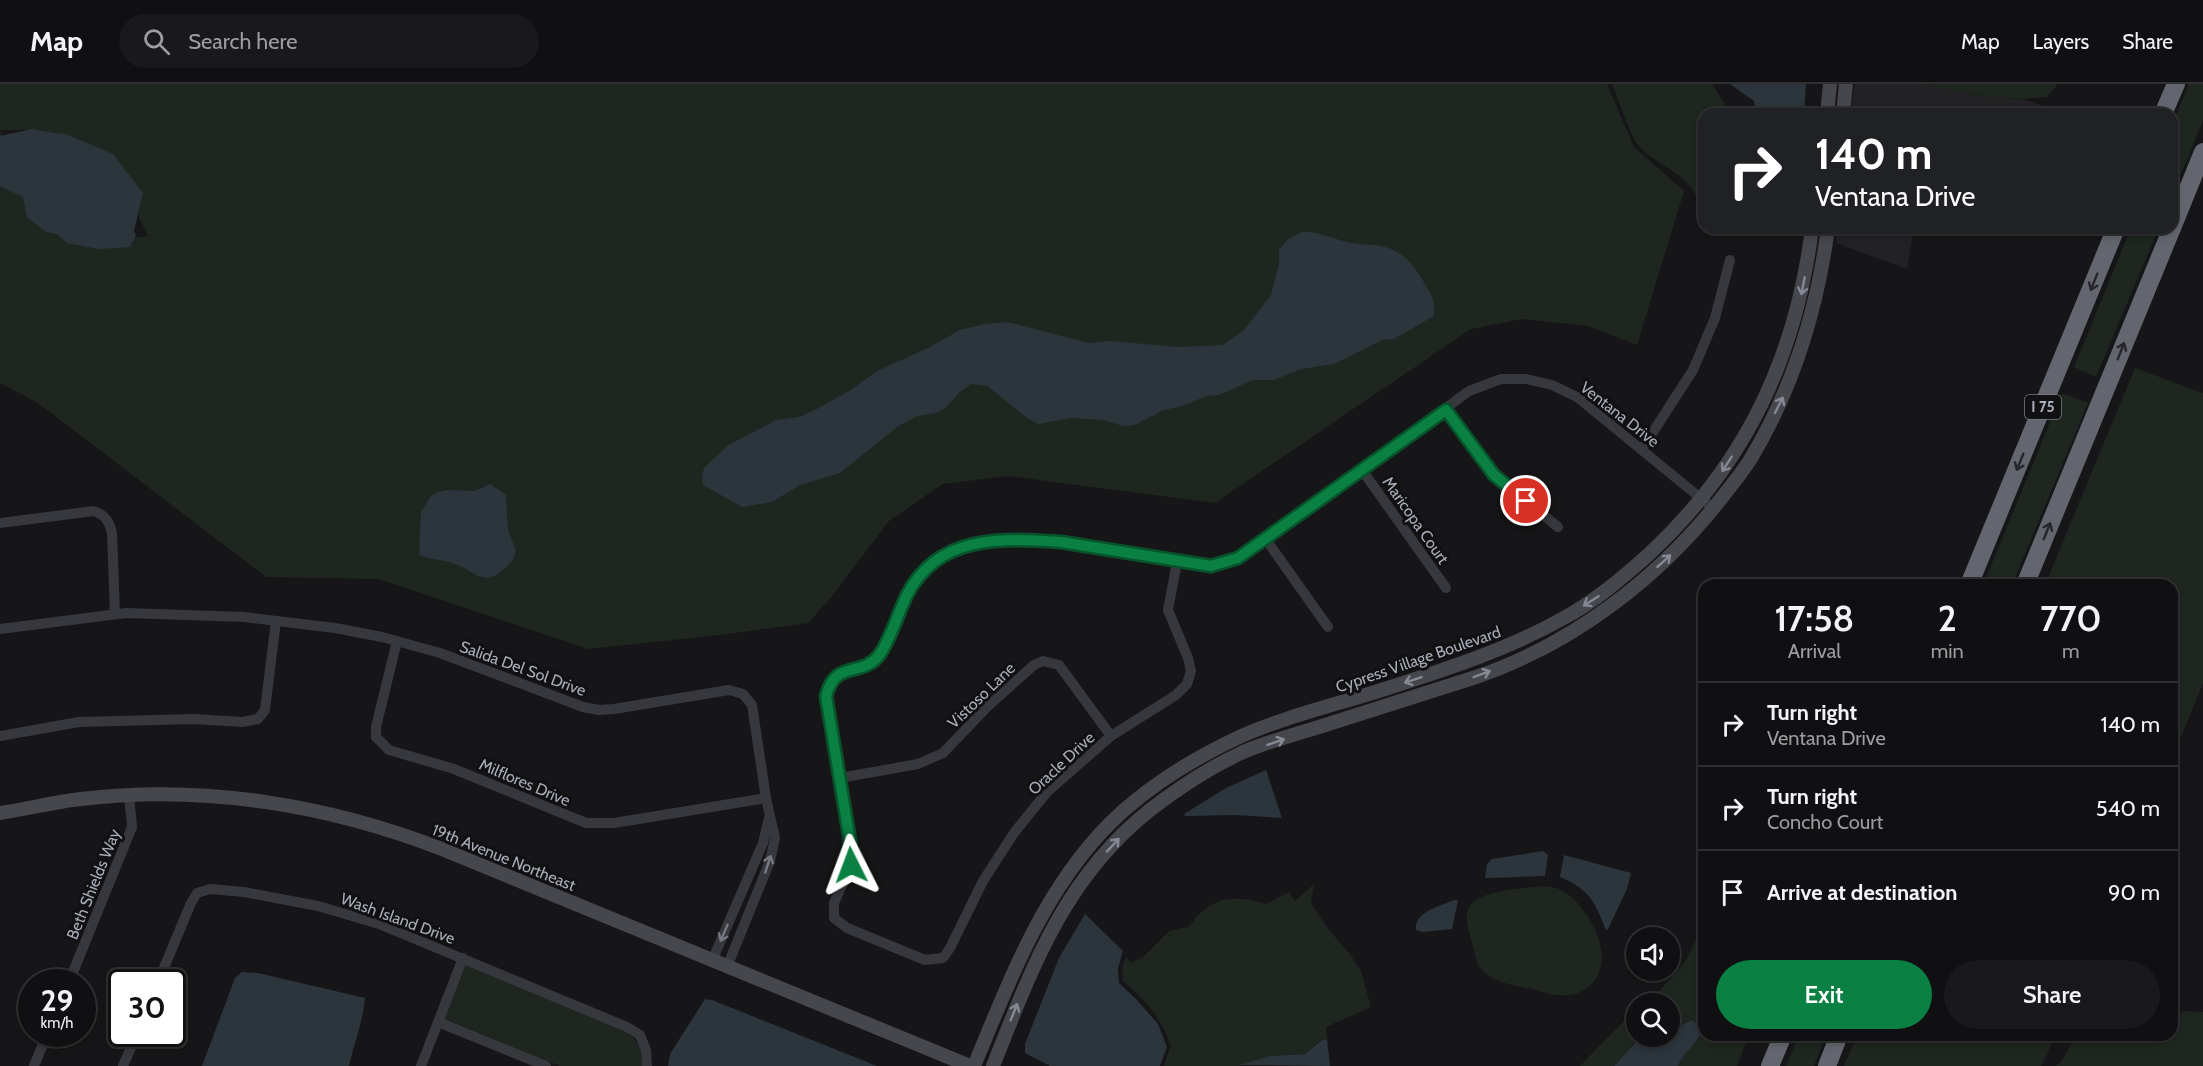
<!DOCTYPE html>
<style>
body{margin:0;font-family:Cabin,sans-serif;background:#19191b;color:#f1f3f6;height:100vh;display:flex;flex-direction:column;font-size:22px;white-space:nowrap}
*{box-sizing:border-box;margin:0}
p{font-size:20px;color:#9c9d9f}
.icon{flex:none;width:33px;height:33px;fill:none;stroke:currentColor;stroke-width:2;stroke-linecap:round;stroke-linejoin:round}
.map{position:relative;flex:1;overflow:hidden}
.drawer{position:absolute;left:1698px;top:495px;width:480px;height:462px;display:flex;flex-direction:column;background:#101012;border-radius:18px;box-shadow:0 3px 9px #0003,0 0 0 2px #303032}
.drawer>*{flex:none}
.guide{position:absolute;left:1698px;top:24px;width:480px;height:126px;border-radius:18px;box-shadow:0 3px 9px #0003,0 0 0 2px #303032;background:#202124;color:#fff;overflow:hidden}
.tools{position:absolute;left:1626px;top:843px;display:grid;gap:12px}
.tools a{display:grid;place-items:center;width:54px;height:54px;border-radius:50%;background:#101012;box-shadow:0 3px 9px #0003,0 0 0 2px #303032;font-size:30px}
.speed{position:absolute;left:18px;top:885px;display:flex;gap:12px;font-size:30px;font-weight:700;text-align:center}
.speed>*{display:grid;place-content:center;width:78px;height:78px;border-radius:50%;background:#101012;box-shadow:0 3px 9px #0003,0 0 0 2px #303032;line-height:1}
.speed small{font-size:15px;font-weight:400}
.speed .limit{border:3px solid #111;border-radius:9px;background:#fff;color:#111}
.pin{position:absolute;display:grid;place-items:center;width:51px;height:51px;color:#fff;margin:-26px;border:3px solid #fff;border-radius:50%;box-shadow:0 2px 6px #0007}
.me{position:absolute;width:66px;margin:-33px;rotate:357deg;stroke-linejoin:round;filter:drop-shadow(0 0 4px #0008)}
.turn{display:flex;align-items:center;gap:21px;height:126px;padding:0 18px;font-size:27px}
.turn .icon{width:78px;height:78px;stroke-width:2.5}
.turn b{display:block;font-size:42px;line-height:51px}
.eta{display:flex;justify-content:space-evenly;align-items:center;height:102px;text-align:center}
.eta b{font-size:36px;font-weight:600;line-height:42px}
.cta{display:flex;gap:12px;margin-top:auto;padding:12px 18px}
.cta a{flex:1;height:69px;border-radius:36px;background:#0b8043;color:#fff;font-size:24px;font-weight:600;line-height:69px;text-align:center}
.cta a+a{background:#19191b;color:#f1f3f6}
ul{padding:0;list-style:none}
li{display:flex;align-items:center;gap:18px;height:84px;padding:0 18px;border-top:2px solid #303032}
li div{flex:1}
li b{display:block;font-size:22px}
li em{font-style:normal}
header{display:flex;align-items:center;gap:36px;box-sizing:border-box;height:84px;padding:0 30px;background:#101012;border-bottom:2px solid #303032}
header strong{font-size:28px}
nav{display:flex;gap:33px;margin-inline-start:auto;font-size:21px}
.search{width:420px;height:54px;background:#19191b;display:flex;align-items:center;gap:15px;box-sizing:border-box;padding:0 21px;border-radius:33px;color:#9c9d9f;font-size:22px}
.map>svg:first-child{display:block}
.built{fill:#222225}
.green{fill:#1e261f;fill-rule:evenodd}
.water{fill:#2c353c}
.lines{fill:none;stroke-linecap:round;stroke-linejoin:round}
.street{stroke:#37383d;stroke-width:10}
.secondary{stroke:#45474d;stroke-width:14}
.highway{stroke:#63666e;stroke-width:18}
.oneway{stroke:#26262a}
.oneway2{stroke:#858993}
.oneway3{stroke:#757881}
.route-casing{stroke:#07532c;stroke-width:15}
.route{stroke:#0b8043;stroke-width:10}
.labels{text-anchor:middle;stroke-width:6;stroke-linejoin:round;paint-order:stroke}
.shield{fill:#111113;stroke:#7b7e86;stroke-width:1.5}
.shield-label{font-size:15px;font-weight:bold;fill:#a8adb8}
.street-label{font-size:16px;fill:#a8adb8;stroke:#111113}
</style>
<header>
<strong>Map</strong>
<div class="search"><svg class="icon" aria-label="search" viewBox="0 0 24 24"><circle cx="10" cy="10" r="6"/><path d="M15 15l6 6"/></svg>Search here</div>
<nav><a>Map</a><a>Layers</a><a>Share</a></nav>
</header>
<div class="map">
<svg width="2203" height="982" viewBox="0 0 2203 982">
<rect width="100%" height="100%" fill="#161618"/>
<!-- built -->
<g class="built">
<path d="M1855,0H1924L1976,11L2026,16L2069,30H1850Z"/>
<path d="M1837,144H1914L1907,185L1836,159Z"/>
</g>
<!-- green -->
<g class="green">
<path d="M0,0H1607L1634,63L1684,107L1637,261L1588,242L1522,235L1471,245L1215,419L1008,392L943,400L889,437L833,511L808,539L720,551L588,565L379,495L266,493L38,319L0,299ZM0,46H36L143,109L138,131L148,152L133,154L23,111Z"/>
<path d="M1612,0H1712L1731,30H1704V113L1697,114C1689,90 1655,81 1638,61C1630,51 1618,14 1612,0Z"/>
<path d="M1924,0H2058L2047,13L2018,15L1976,11Z"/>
<path d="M2189,0H2203V37L2172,112V42Z"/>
<path d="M2131,144H2159L2096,293L2074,283Z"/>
<path d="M2135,284L2203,309V599L2172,675V501H2045Z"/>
<path d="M2062,309L2088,319L2012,501H1983Z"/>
<path d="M1314,800L1311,819L1328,845L1350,870L1361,887L1371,923L1326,943L1327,955L1321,956L1305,970L1270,972L1239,981L1241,982H1164L1171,961C1159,931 1147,918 1123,897L1122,884L1126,872L1131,879L1143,873L1169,847L1189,843C1209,813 1233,810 1266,820L1289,808L1295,817Z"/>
<path d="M1544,802C1551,803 1560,804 1565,808C1589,825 1614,868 1595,896C1588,905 1580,910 1568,911C1557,913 1544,908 1532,905C1515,902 1494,899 1482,886C1474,877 1474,862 1470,851C1468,844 1466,836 1467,829C1470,805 1524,805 1544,802Z"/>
<path d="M1704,839V951H1749L1737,982H1678C1683,969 1694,961 1701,949L1690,936L1670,948V920H1648L1686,876Z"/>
<path d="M466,881L625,947C638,956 644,966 642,982H560L444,935Z"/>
<path d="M2182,927L2203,928V982H2056L2063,975L2076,951H2172V947H2174Z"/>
<path d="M1636,928V952L1641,953L1614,982H1580L1627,934Z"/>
<path d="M1799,951H1826L1814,982H1786Z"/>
<path d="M1857,951H2056L2041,982H1844Z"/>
</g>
<!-- water -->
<g class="water">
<path d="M1730,0H1806L1804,30H1756L1754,17Z"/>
<path d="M32,45L60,50L63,49L113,70L143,109L134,147L136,151L130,163L98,165L67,159L57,150L46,148L27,133L23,113L0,102V52Z"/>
<path d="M1302,148C1319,147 1331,154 1347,158C1356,160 1365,160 1374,161C1402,164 1414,180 1426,202C1432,211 1436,221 1434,232L1394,255L1383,256L1334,280L1301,285L1274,296H1253L1219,311L1207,312L1182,322L1164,326L1134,341L1123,342L1104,336L1071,334L1038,340L1027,334L987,302L971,300L960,308L944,325L936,329L917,332L897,343L840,389L800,401L772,418L742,423L703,401L702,392L704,384L727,362L776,336L799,333L817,325L849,307L877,287L930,263L960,246L984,240L1008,238L1089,259L1110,257L1178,263L1223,261L1244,246L1271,211L1279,179V166L1288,155Z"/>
<path d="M490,400L506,411C507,424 506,440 510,452C512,458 517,464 515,470C514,476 509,481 504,485C483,504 475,487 455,480C443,475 430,476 419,471L421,428L431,412L438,408L449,406L474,407Z"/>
<path d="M1266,686L1282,734L1235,731L1185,732L1184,730L1226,704Z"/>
<path d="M1543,767L1548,771L1545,792L1485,794L1487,780L1492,775Z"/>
<path d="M1564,771L1631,789L1627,805L1608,845L1606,846C1595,818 1589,805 1560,793Z"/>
<path d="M1454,816H1458L1452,845L1423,848L1416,846C1414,828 1440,822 1454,816Z"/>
<path d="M1085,830L1123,867L1118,884L1119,899L1135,914L1158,940L1167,963L1160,982H1050L1025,969V960L1059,874Z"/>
<path d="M242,888L258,889L365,914C363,938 354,959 349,982H202L235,894Z"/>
<path d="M705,915L712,916L877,982H668L670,970Z"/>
<path d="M1691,936L1702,943C1700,959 1684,967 1678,982H1614L1641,953L1670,952V948Z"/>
<path d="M1327,955L1330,982L1238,981L1270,972L1305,970L1322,956Z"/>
</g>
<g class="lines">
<!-- street -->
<g class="street">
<path d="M1446,326L1494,391L1558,443"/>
<path d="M1642,365L1693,286L1715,234L1730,176"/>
<path d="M1362,386L1446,504"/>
<path d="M0,439L94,427C106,432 109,437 112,449L115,530"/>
<path d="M1265,454L1328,543"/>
<path d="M1177,478L1168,526L1188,574L1191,587L1187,600L1176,611L1111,652L1047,708L1014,749L983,797L950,864L943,874L925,876L847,844L834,834V819L851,781L850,757L826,612C835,574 862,595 880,570C892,553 897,529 907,511C938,450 1002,454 1061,458L1211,482L1238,474L1362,386L1469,307L1501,295H1526L1552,301L1577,313L1714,425"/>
<path d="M0,545L126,529L244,533L335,544L382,553L440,569L583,623L599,626L614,625L729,606L743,610L752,621L766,714L775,754L770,777L727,883"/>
<path d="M397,557L376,643V653L389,666L454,685L586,739H614L766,714"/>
<path d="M0,652L79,638L194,635L242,638L258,635L265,626L276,537"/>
<path d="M840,694L918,680L943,669L988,622L1034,581L1043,577L1059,581L1111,652"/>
<path d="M712,877L763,759L769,734"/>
<path d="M69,898L132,743L129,711"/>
<path d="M158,898L191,819L197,809L210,805L244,808L318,822L379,840L627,943L640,951L646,966L647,982"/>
<path d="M438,938L546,982"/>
<path d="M34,982L47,950"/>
<path d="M123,982L137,950"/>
<path d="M421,982L463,874"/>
</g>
<!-- secondary -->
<g class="secondary">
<path d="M1827,30L1830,0"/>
<path d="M1843,30L1846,0"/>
<path d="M0,729C27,725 54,718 81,715C203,700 328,721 442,765L970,982"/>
<path d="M974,982C1012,891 1047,795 1123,727C1156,698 1195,674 1235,655C1284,632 1340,620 1391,603C1450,584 1508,565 1562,535C1594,518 1621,495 1648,471C1745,381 1796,274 1812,144"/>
<path d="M993,982C1032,884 1064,794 1150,726C1177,705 1209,684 1241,669C1266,658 1293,651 1319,643C1371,626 1424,610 1476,593C1576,559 1664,490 1727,407C1735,397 1743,387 1750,376C1793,305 1817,226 1828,144"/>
</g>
<!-- highway -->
<g class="highway">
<path d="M2163,30L2176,0"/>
<path d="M2172,144L2203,68"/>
<path d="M1969,501L2116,144"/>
<path d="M2025,501L2172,144"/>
<path d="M1770,982L1783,951"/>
<path d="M1827,982L1839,951"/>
</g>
</g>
<!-- one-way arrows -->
<defs><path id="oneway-shaft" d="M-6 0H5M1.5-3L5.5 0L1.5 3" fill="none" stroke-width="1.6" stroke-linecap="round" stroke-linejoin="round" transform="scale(1.5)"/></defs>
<g class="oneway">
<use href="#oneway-shaft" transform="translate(2094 198) rotate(112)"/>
<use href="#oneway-shaft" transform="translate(2121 267) rotate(-68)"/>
<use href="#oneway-shaft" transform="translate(2020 378) rotate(112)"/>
<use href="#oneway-shaft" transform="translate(2047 447) rotate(-68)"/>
</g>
<g class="oneway2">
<use href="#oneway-shaft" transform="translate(1803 202) rotate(101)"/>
<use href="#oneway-shaft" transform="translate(1779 321) rotate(-63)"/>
<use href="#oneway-shaft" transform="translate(1727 380) rotate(123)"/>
<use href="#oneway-shaft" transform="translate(1664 477) rotate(-42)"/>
<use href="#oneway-shaft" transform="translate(1591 517) rotate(148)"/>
<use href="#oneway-shaft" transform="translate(1482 590) rotate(-20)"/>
<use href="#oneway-shaft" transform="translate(1413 596) rotate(162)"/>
<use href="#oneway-shaft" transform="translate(1276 658) rotate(-19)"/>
<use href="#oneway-shaft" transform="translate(1113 761) rotate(-47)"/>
<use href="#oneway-shaft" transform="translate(1014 928) rotate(-68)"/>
</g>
<g class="oneway3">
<use href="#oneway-shaft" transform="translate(768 780) rotate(-72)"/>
<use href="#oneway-shaft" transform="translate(724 849) rotate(113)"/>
</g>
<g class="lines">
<!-- route casing -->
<g class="route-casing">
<path id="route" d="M851,781L850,757L826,612C836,574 862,595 880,570C891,554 898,529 907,511C938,450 1003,454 1061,458L1211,482L1238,474L1446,326L1494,391L1526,417"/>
</g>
<!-- route -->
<use href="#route" class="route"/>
</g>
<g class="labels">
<!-- shield labels -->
<rect class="shield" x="2025" y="311" width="36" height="24" rx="4.5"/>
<g class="shield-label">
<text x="2043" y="328">I 75</text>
</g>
<!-- street labels -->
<g class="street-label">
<text transform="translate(1620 330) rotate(38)" y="6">Ventana Drive</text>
<text transform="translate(1416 436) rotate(55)" y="6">Maricopa Court</text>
<text transform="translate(1418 575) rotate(-19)" y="6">Cypress Village Boulevard</text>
<text transform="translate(523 584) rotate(20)" y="6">Salida Del Sol Drive</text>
<text transform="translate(981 611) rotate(-44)" y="6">Vistoso Lane</text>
<text transform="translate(1061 679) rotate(-43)" y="6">Oracle Drive</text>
<text transform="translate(525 698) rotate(23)" y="6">Milflores Drive</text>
<text transform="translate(504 773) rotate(22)" y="6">19th Avenue Northeast</text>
<text transform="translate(93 800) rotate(-68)" y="6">Beth Shields Way</text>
<text transform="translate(398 834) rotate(20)" y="6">Wash Island Drive</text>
</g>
</g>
</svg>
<div class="tools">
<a><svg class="icon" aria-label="sound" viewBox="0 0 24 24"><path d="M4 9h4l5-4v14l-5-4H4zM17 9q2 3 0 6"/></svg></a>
<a><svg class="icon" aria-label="search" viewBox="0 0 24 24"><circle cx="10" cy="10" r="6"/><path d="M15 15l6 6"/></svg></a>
</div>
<div class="speed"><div>29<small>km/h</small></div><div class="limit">30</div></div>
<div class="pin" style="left:1526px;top:417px;background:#d93025"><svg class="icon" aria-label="arrive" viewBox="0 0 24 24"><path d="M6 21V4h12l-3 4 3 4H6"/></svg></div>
<svg class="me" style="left:851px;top:781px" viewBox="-20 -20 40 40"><path d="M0-17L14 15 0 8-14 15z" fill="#0b8043" stroke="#fff" stroke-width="4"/></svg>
<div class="guide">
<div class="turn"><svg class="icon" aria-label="right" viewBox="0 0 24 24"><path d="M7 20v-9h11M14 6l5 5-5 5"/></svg><div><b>140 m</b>Ventana Drive</div></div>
</div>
<section class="drawer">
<div class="eta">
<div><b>17:58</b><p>Arrival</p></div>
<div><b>2</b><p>min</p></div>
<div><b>770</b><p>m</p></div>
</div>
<ul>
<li><svg class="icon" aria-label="right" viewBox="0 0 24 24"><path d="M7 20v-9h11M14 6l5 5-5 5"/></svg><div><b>Turn right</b><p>Ventana Drive</p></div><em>140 m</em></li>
<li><svg class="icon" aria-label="right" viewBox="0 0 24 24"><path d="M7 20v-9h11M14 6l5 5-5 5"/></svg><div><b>Turn right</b><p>Concho Court</p></div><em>540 m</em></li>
<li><svg class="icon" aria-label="arrive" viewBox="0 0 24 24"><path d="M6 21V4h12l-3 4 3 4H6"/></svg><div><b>Arrive at destination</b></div><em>90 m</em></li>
</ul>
<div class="cta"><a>Exit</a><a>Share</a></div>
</section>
</div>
